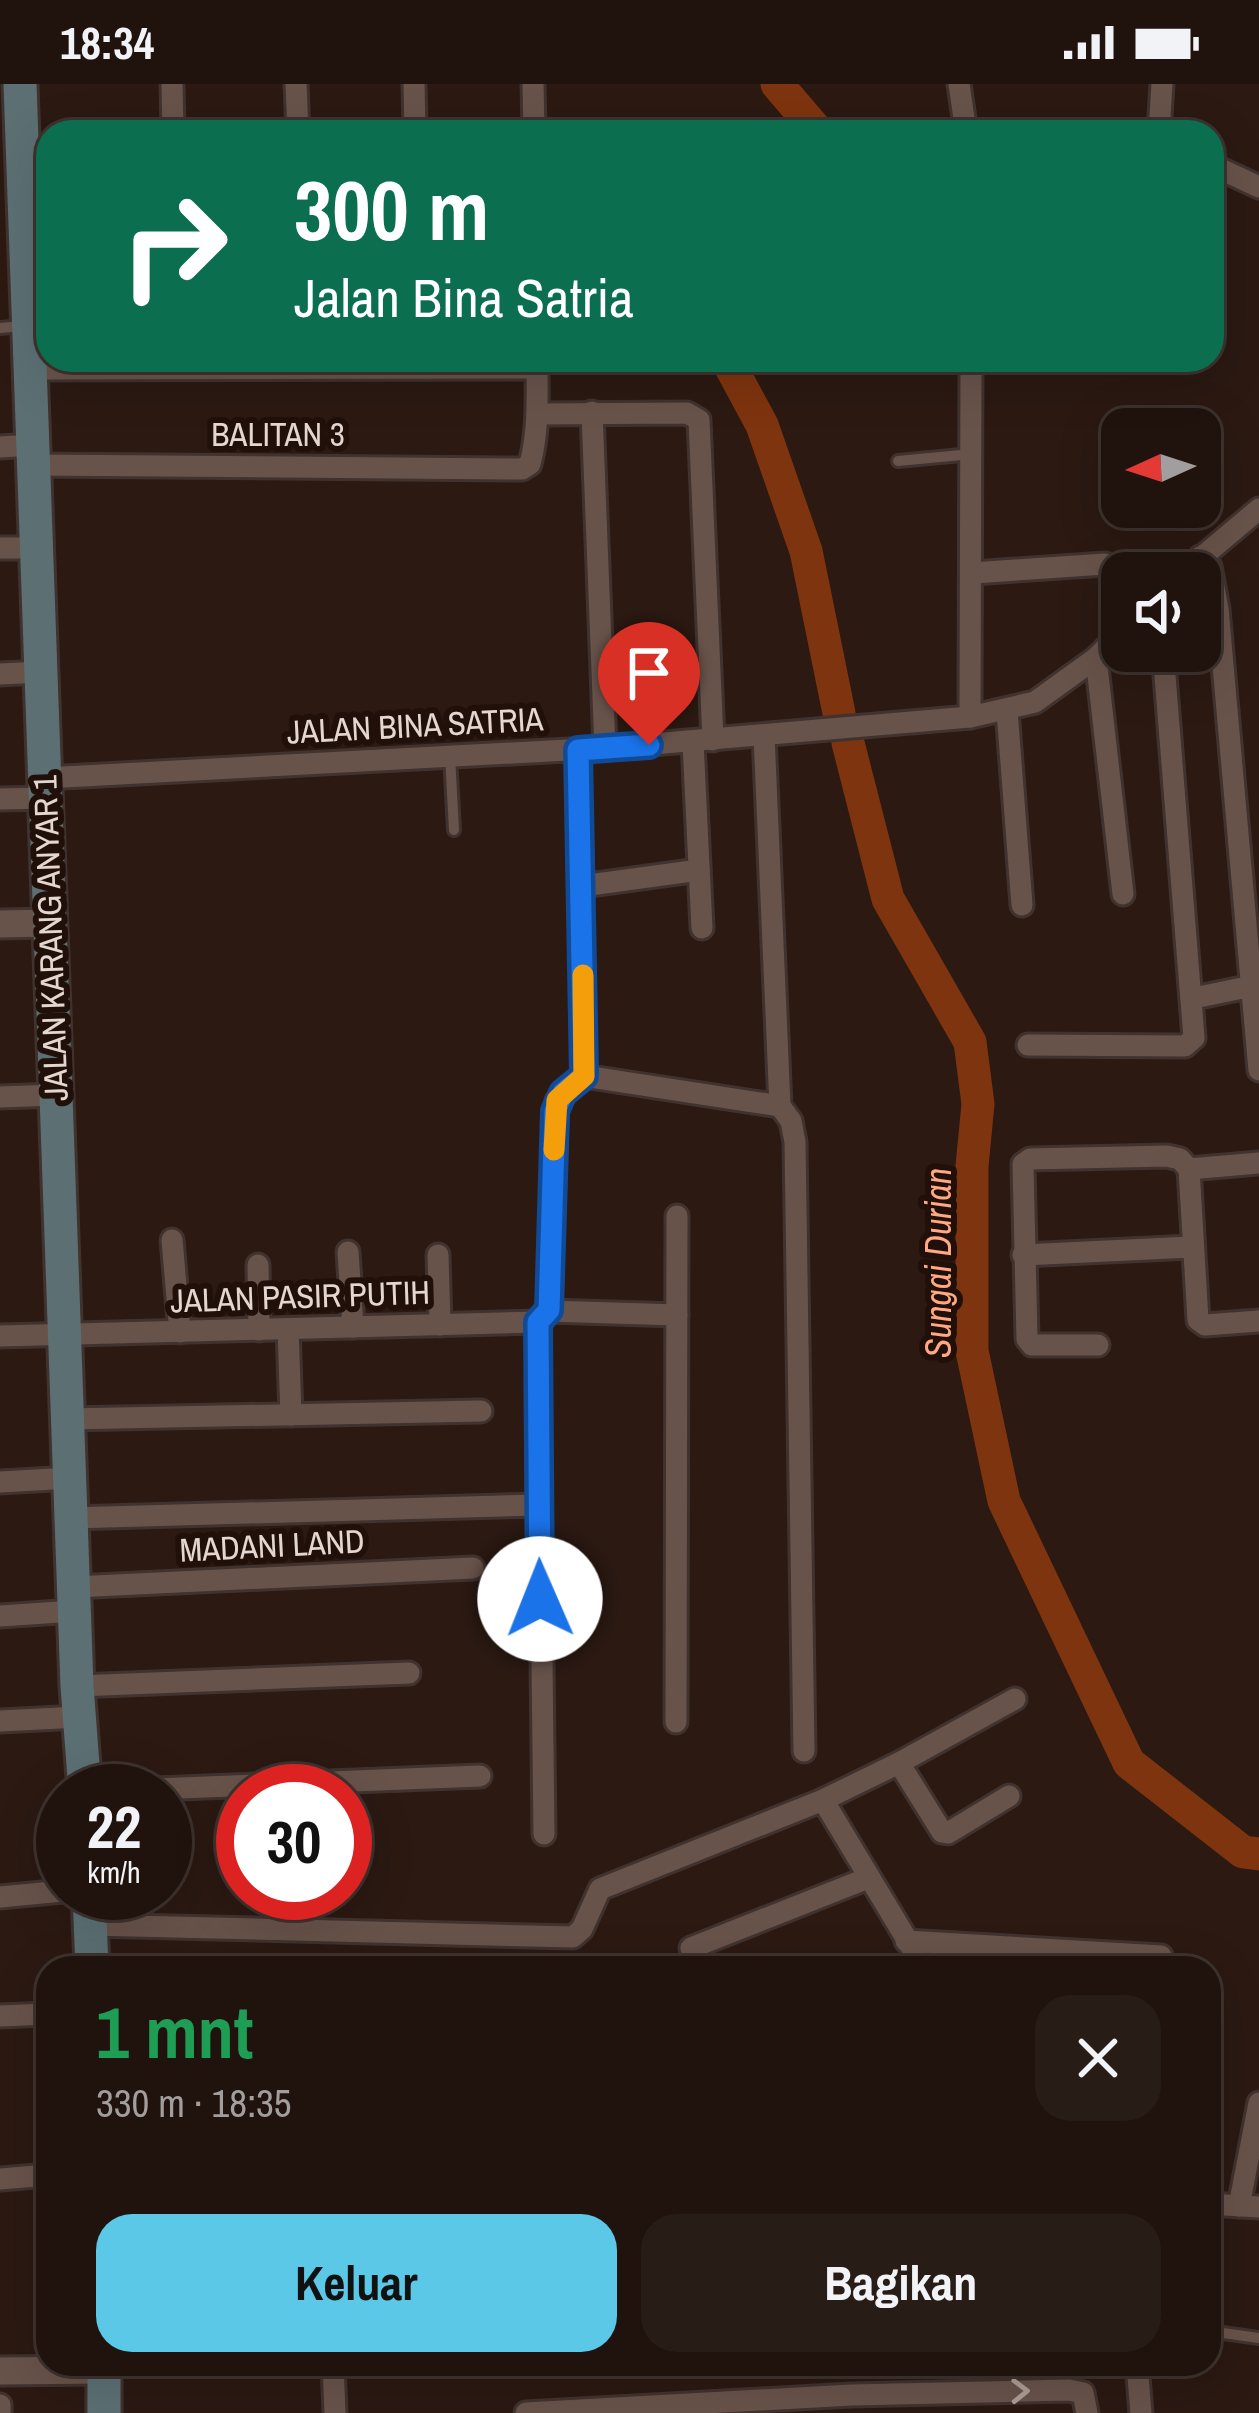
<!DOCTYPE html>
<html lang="id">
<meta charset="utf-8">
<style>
body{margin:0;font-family:"Archivo Narrow",sans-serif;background:#281c17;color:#f1f3f6;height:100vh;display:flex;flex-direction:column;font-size:45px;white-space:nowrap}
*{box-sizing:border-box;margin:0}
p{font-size:39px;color:#a29e9e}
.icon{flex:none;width:66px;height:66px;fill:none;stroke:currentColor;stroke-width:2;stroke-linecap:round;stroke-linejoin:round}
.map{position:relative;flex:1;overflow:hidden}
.sheet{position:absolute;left:36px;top:1872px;width:1185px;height:420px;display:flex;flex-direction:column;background:#20130e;border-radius:36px;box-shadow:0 12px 48px #0002,0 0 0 3px #3d322e}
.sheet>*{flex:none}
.banner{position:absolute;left:36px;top:36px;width:1188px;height:252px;border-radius:36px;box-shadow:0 12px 48px #0002,0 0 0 3px #3d322e;background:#0b6e4f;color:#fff;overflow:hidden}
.needle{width:78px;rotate:267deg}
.tools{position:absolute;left:1101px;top:324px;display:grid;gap:24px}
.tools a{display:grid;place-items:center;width:120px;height:120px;border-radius:24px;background:#20130e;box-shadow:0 12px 48px #0002,0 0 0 3px #3d322e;font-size:60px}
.speed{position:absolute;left:36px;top:1680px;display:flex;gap:24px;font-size:60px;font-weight:700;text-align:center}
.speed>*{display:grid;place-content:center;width:156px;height:156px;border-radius:50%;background:#20130e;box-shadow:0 12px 48px #0002,0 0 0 3px #3d322e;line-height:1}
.speed small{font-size:30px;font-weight:400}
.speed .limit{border:18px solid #d22;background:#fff;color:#111}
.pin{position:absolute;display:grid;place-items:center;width:102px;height:102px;color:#fff;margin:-123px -51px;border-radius:50% 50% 50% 0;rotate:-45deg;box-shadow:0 0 12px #0007}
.pin .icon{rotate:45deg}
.me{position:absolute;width:132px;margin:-66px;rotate:359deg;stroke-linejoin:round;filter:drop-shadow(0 0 9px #0008)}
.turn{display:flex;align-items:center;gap:42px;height:252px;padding:0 60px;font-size:54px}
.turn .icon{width:156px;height:156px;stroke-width:2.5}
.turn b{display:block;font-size:84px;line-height:102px}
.round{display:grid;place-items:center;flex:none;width:126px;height:126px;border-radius:36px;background:#281c17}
.head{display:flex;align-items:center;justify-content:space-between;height:204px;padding:0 60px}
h1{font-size:72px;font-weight:700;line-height:90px;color:#1e9e55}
.cta{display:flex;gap:24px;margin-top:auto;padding:24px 60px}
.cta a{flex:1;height:138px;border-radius:36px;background:#5ac8e6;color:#111;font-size:48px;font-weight:700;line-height:138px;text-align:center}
.cta a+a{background:#281c17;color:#f1f3f6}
.status{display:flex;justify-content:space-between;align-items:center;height:84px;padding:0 60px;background:#20130e;direction:ltr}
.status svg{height:33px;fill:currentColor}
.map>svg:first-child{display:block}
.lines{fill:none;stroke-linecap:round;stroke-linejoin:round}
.river{stroke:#7e340e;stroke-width:33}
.service-casing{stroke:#40322f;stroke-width:16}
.minor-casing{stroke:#40322f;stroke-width:27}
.tertiary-casing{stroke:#40322f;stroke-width:33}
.secondary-casing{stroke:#40322f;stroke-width:39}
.service{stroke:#68534a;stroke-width:10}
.minor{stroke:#68534a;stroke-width:21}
.tertiary{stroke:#68534a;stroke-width:27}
.secondary{stroke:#5c7073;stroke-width:33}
.oneway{stroke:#ac9c95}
.route-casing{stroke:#114b97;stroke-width:30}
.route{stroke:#1a73e8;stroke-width:21}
.slow{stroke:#f59e0b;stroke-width:21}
.labels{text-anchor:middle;stroke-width:12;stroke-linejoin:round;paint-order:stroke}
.street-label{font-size:33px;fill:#e4d7d2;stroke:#211009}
.water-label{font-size:36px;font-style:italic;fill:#ffa883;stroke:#211009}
</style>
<div class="status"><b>18:34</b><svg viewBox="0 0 49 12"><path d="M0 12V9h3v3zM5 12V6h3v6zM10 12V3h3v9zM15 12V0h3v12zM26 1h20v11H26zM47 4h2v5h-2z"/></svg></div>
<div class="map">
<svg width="1259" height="2329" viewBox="0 0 1259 2329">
<rect width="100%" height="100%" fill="#2b1912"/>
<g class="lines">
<!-- river -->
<g class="river">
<path d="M777,0L818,48"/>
<path d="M727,276L762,341L806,467L839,629"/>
<path d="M848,659L888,815L970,958L978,1020L972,1082V1267L1004,1417L1129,1679L1243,1768L1259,1770"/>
</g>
<!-- service casing -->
<g class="service-casing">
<g id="service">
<path d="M0,244L23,242"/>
<path d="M898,377L972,370"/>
<path d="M450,672L454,746"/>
<path d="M1209,2247L1259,2254"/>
</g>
</g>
<!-- minor casing -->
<g class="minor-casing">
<g id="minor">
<path d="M172,0L173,48"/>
<path d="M296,0L298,48"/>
<path d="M414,0L415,48"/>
<path d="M533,0L534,48"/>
<path d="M959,0L966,48"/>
<path d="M1159,48L1162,0"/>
<path d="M1212,81L1259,103"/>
<path d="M22,93H48"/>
<path d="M30,285L537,284"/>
<path d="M592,328L605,664"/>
<path d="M537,330L687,329L699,336L713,656"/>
<path d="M0,363L32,361"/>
<path d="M34,381L522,385L530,380C539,346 537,311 537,276"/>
<path d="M0,464H37"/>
<path d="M1200,473L1210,482L1218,525L1259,986"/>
<path d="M972,489L1105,480"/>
<path d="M1183,489L1259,425"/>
<path d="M1096,574L1123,810"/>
<path d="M0,590L41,588"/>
<path d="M1007,627L1022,821"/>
<path d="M970,633L971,276"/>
<path d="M764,651L780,1022L791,1037L795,1058L804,1667"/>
<path d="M693,658L702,844"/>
<path d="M578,666L584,992"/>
<path d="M45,694L605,664L970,633L1035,618L1096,574L1122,548"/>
<path d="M0,715L46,714"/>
<path d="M582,802L699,786"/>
<path d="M1194,914L1252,902"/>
<path d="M1028,961L1185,962L1194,954L1163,567"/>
<path d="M0,1013L56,1011"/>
<path d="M1189,1085L1198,1236L1205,1241L1259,1237"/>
<path d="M172,1156L180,1248"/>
<path d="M348,1168L353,1243"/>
<path d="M438,1171L440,1241"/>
<path d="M1023,1171L1191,1163"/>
<path d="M258,1181L259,1246"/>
<path d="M549,1227L677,1231"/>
<path d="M288,1245L291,1331"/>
<path d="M0,1252L538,1238"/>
<path d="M1098,1261H1032L1027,1255L1023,1080L1030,1075L1167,1072L1180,1075L1189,1085L1259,1079"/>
<path d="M67,1335L481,1327"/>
<path d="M0,1398L70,1394"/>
<path d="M70,1434L538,1421"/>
<path d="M74,1503L473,1484"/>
<path d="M0,1532L74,1527"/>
<path d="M77,1602L409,1589"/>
<path d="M0,1637L79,1633"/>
<path d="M676,1638L677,1132"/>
<path d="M899,1679L1015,1615"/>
<path d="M105,1707L480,1692"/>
<path d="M823,1716L899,1679L942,1748L948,1749L1009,1712"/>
<path d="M544,1750L538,1238L549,1227L557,1017L584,992L780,1022"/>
<path d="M0,1813L63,1807"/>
<path d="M91,1841L573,1853L582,1845L600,1805L823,1716L924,1884"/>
<path d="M906,1857L1161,1872"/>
<path d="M691,1864L868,1794"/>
<path d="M0,1932L48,1930"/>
<path d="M0,2095L48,2091"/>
<path d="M1209,2120L1259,2123"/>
<path d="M1239,2122L1259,2019"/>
<path d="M333,2280L335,2329"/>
<path d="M1137,2280L1141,2329"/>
<path d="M0,2321V2329"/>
<path d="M526,2329L851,2311L1069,2306L1083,2309L1087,2329"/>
</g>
</g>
<!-- tertiary casing -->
<g class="tertiary-casing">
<g id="tertiary">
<path d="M0,840L50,839"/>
<path d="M0,2287L104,2286"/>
</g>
</g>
<!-- secondary casing -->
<g class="secondary-casing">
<g id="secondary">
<path d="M20,0L77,1602L85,1707"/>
<path d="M89,1809L92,1884"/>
<path d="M104,2329V2280"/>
</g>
</g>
<!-- service -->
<use href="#service" class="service"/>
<!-- minor -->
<use href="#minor" class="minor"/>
<!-- tertiary -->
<use href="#tertiary" class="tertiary"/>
<!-- secondary -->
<use href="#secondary" class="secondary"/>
</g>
<!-- one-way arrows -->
<defs><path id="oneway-chevron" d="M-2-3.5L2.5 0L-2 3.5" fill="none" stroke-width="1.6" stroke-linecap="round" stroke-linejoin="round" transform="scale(3)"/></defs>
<use class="oneway" href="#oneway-chevron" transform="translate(1020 2307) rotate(-1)"/>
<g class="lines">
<!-- route casing -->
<g class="route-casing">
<path id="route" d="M540,1515L538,1238L549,1226L555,1027L563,1009L584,992L578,666L649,661"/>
</g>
<!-- route -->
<use href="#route" class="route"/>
<!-- slow -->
<path class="slow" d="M554,1066L557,1016L584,992L583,891"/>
</g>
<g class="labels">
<!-- street labels -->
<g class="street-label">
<text x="278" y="362">BALITAN 3</text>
<text transform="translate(415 641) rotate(-3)" y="12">JALAN BINA SATRIA</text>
<text transform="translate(50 854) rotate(-92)" y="12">JALAN KARANG ANYAR 1</text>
<text transform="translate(300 1212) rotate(-2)" y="12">JALAN PASIR PUTIH</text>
<text transform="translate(272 1461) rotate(-3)" y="12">MADANI LAND</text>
</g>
<!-- water labels -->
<g class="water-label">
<text transform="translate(938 1179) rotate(-90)" y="13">Sungai Durian</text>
</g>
</g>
</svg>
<div class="tools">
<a><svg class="needle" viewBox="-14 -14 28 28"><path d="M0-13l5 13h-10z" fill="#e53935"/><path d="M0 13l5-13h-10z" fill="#a29e9e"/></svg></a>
<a><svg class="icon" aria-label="sound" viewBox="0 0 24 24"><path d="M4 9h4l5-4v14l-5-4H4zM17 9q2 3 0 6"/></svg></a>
</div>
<div class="speed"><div>22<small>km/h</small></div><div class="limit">30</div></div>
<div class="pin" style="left:649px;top:661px;background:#d93025"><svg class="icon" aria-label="arrive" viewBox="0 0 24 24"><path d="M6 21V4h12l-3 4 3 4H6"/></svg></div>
<svg class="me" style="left:540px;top:1515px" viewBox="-20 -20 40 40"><circle r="19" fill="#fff"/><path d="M0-13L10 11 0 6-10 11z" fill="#1a73e8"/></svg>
<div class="banner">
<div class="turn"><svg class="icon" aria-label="right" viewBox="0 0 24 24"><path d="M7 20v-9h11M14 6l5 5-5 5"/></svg><div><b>300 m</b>Jalan Bina Satria</div></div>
</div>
<section class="sheet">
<div class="head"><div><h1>1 mnt</h1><p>330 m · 18:35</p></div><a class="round"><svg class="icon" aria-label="close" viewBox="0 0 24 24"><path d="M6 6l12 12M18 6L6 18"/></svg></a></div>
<div class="cta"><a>Keluar</a><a>Bagikan</a></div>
</section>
</div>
